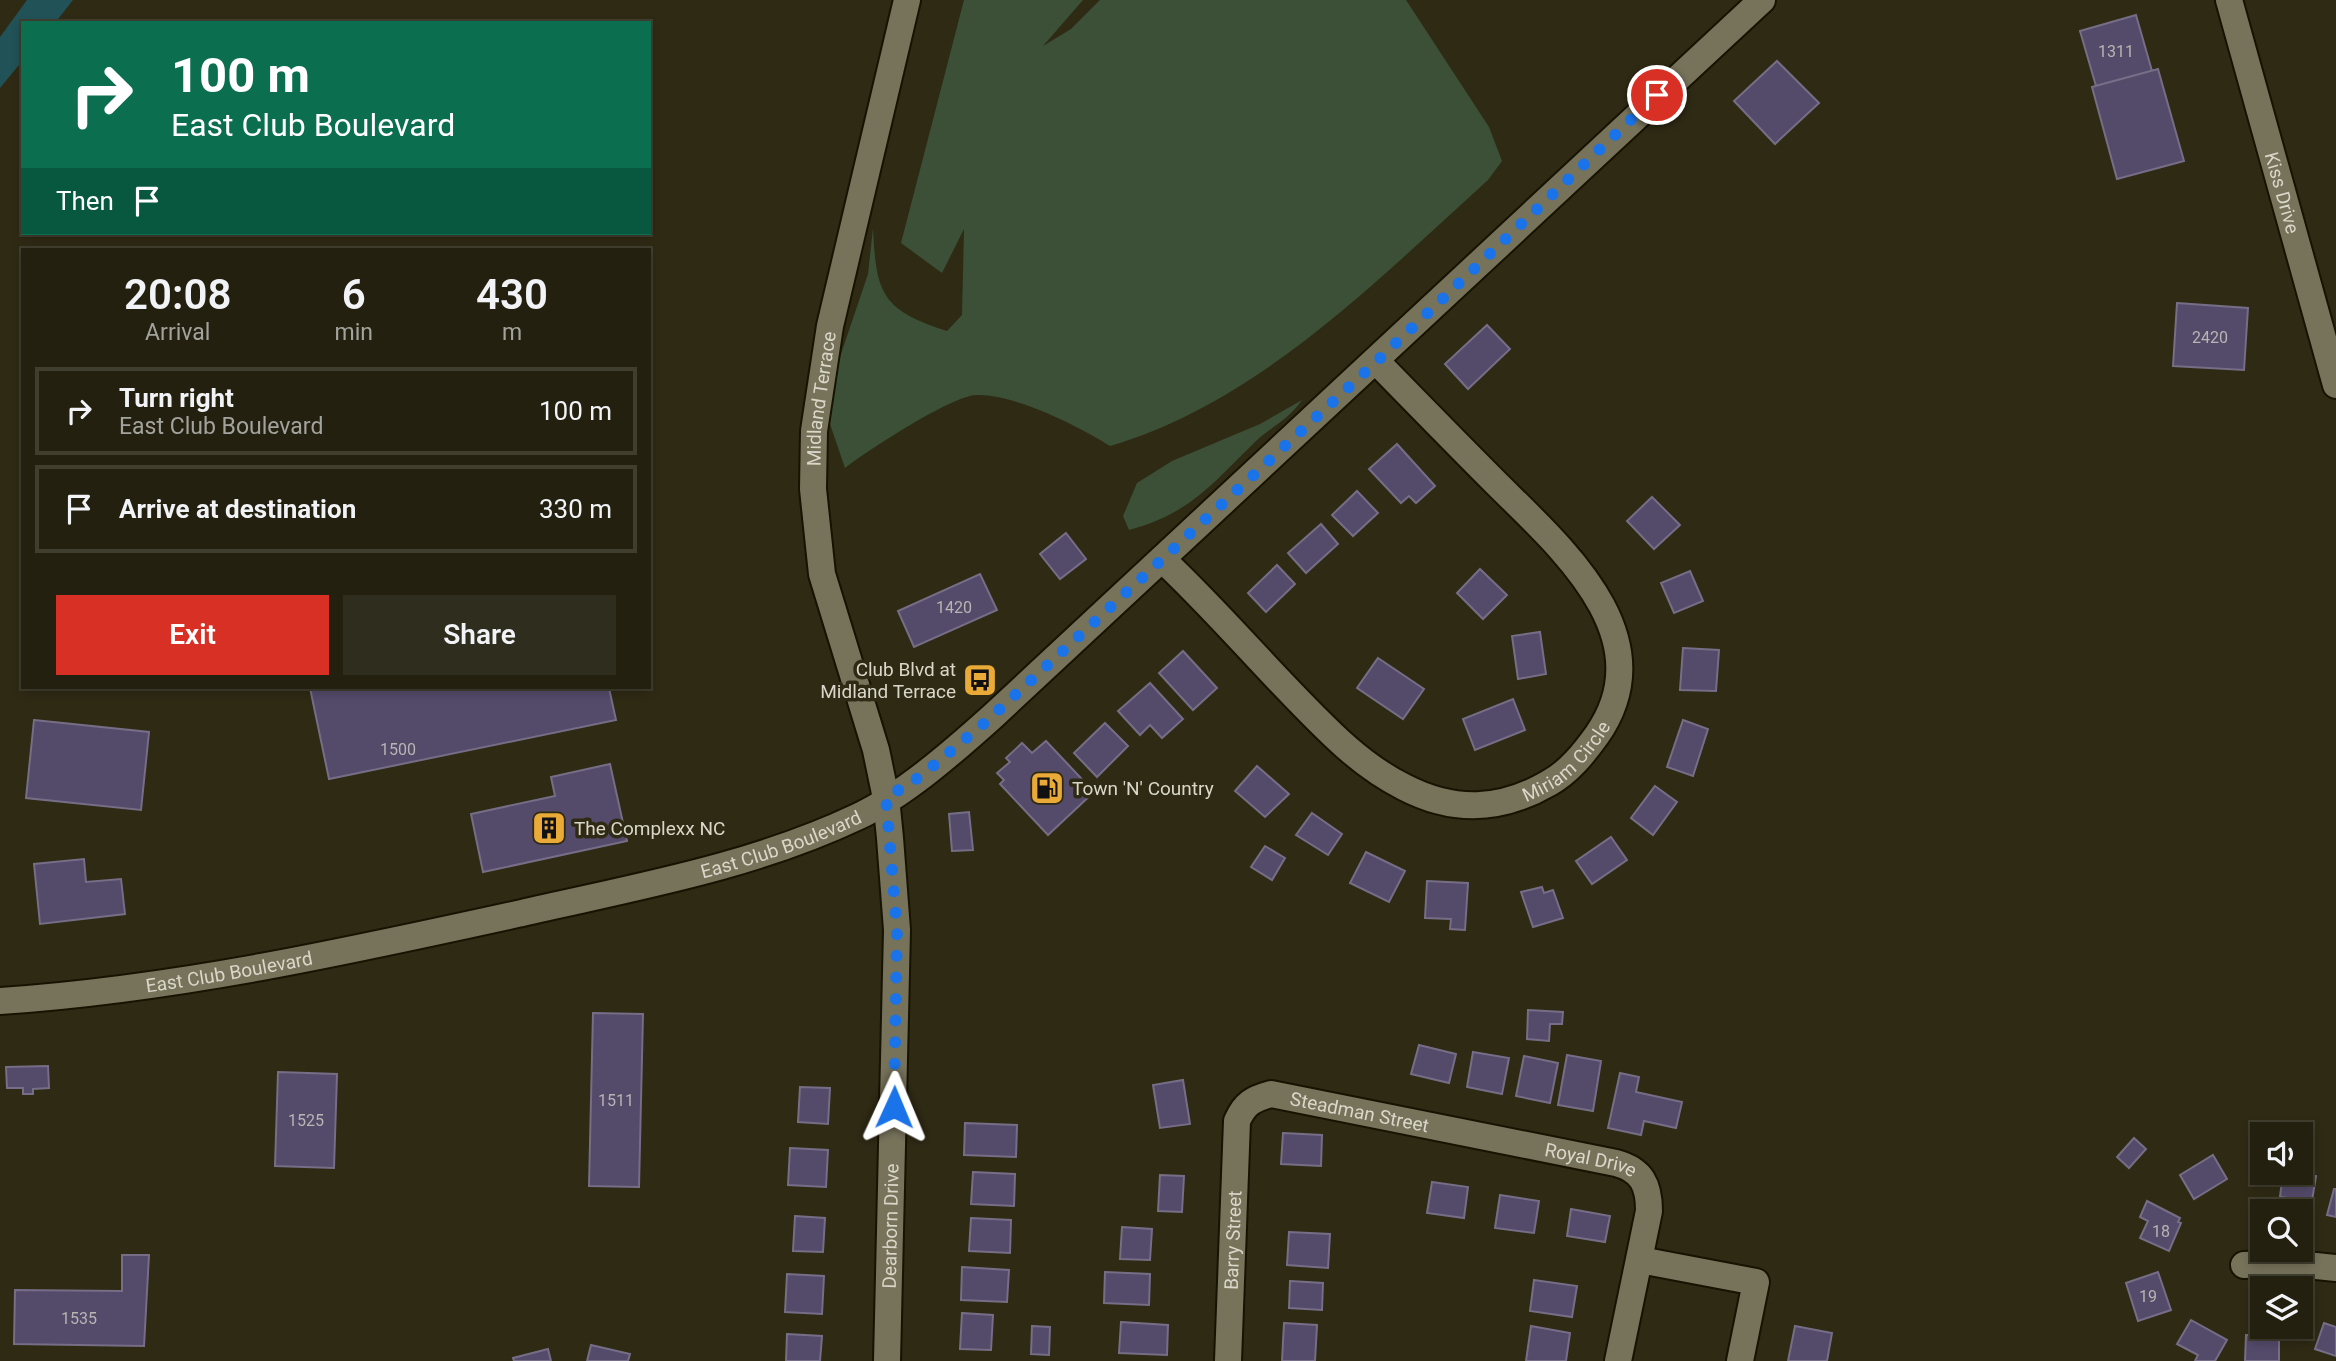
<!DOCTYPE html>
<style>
body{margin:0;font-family:Roboto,sans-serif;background:#2f2d1d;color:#f1f3f6;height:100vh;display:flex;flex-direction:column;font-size:26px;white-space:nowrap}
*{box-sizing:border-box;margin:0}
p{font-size:23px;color:#a3a39e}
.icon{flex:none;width:38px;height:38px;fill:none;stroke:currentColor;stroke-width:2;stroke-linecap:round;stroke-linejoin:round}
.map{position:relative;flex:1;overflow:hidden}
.details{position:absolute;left:21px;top:248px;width:630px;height:441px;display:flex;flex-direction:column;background:#23200f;border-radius:0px;box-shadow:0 4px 10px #0003,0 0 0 2px #403e2f}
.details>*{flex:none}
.banner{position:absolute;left:21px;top:21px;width:630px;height:214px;border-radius:0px;box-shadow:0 4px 10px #0003,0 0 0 2px #403e2f;background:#0b6e4f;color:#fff;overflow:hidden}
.fabs{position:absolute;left:2250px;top:1122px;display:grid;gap:14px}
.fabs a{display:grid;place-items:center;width:63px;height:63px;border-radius:0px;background:#23200f;box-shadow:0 4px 10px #0003,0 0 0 2px #403e2f;font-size:35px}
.pin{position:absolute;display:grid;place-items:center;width:60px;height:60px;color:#fff;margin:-30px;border:4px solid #fff;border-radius:50%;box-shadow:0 2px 7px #0007}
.me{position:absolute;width:77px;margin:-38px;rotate:1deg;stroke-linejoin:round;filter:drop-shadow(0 0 5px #0008)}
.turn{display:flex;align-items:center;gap:24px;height:147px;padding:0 35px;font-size:32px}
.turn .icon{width:91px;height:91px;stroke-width:2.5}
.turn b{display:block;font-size:49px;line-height:60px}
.then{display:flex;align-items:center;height:66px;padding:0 35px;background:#0003;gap:14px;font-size:26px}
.eta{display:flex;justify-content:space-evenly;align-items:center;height:119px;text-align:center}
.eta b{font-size:42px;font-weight:600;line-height:49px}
.cta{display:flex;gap:14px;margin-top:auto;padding:14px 35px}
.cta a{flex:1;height:80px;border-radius:0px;background:#d93025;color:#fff;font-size:28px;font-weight:600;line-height:80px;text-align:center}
.cta a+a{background:#2f2d1d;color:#f1f3f6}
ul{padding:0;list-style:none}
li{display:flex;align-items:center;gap:21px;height:88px;margin:0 14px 10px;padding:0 21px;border:4px solid #403e2f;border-radius:0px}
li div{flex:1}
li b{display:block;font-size:26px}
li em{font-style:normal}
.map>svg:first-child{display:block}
.green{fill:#3b5037}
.water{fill:#215257}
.building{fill:#544a6a;stroke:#756e86;stroke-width:2}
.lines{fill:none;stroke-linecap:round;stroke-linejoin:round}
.minor-casing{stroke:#171301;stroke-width:30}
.minor{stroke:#77725a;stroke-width:26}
.route{stroke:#1a73e8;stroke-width:12;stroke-dasharray:0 21.6}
.labels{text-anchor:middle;stroke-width:7;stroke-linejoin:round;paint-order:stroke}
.number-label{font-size:16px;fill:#b8b4b1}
.street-label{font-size:19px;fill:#d9d7c9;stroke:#2f2a14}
.poi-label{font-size:19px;fill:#d9d7c9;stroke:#2f2a14;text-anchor:start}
</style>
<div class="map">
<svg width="2336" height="1361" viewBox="0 0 2336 1361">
<rect width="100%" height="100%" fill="#2f2a14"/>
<!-- green -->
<g class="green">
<path d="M964,0H1083L1043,46L1071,29L1100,0H1406L1489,127L1502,161L1488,180C1376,281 1259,402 1110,446C1079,426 1012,393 976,395C951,396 867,451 845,468L829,421L840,357L868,274L873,228C876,294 882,310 947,331L962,315L964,229L942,273L901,243Z"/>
<path d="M1302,400C1289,419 1273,426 1257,440C1214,482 1190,514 1129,530L1123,516L1137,483L1172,461L1260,424Z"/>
</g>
<!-- water -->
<path class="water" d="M27,0H73L55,23H23V60L0,88V37Z"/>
<!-- building -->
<g class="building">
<path d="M2136,15L2152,71L2096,86L2080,31Z"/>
<path d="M1777,61L1819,103L1775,144L1734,101Z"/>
<path d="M2158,69L2184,161L2117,179L2092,87Z"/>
<path d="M2177,303L2248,308L2244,370L2173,366Z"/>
<path d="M1487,325L1510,349L1468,389L1445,364Z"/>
<path d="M1397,444L1435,486L1416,503L1409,496L1401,503L1369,469Z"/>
<path d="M1357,491L1378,513L1353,536L1332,515Z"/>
<path d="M1652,497L1680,525L1654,549L1627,521Z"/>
<path d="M1321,524L1338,544L1306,573L1288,553Z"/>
<path d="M1066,533L1086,559L1060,579L1040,554Z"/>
<path d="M1277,565L1295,584L1266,612L1248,593Z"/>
<path d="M1480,569L1507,595L1483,619L1457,593Z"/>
<path d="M1690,571L1703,601L1674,613L1661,583Z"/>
<path d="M980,574L997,610L914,647L898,611Z"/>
<path d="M1540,632L1546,674L1518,679L1512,636Z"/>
<path d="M1683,648L1719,650L1716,691L1680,690Z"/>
<path d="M1183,651L1217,688L1193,710L1159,673Z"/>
<path d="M1378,658L1424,689L1403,719L1357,688Z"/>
<path d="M1150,683L1183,719L1162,738L1150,725L1140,735L1118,711Z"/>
<path d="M310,688H609L616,720L329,779Z"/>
<path d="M1513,699L1525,730L1475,750L1463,719Z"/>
<path d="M34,720L149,732L141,810L26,798Z"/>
<path d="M1683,720L1708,729L1693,776L1667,767Z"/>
<path d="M1105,723L1128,746L1097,777L1074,753Z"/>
<path d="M1046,741L1094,792L1048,835L1000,784L1004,780L997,773L1010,762L1006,758L1022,743L1032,753Z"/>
<path d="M610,764L627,841L483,872L471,814L555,796L551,777Z"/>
<path d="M1257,766L1289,794L1265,817L1235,791Z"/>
<path d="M1655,786L1677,802L1653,835L1631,818Z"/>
<path d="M969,812L973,850L952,851L949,814Z"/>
<path d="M1312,813L1342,834L1328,855L1296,835Z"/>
<path d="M1611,837L1627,860L1592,884L1576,861Z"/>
<path d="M1265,846L1285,858L1272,880L1251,867Z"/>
<path d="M1366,852L1405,871L1389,902L1350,883Z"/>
<path d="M84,859L86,882L121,879L125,914L40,924L34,864Z"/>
<path d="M1427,881L1468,883L1465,930L1450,929L1451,919L1425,918Z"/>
<path d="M1542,887L1544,893L1553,890L1563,918L1533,927L1521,892Z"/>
<path d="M1528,1010L1563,1012L1562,1024H1550L1549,1041L1527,1039Z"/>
<path d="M593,1013L643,1014L639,1187L589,1186Z"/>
<path d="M1419,1045L1456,1054L1449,1083L1411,1074Z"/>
<path d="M1473,1052L1509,1058L1502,1094L1467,1087Z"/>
<path d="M1567,1055L1601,1061L1593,1111L1558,1105Z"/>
<path d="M1524,1056L1558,1063L1550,1103L1516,1096Z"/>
<path d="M48,1066L49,1088L33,1089V1094H23V1088H7L6,1067Z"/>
<path d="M278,1072L337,1074L334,1168L275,1166Z"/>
<path d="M1620,1073L1639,1077L1636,1092L1682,1102L1676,1128L1644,1121L1641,1135L1608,1128Z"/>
<path d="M1183,1080L1190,1124L1160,1128L1153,1085Z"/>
<path d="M800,1087L830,1088L828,1124L798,1122Z"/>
<path d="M965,1123L1017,1125L1016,1157L964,1155Z"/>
<path d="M1283,1133L1322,1135L1321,1166L1281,1164Z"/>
<path d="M2134,1138L2146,1149L2129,1168L2117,1157Z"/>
<path d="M790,1148L828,1150L826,1187L788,1185Z"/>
<path d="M2213,1155L2227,1179L2194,1199L2180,1175Z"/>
<path d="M973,1172L1015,1174L1014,1206L971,1204Z"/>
<path d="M2283,1172L2316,1176L2312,1201L2280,1197Z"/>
<path d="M1160,1175L1184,1176L1182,1212L1158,1211Z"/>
<path d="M1432,1182L1468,1187L1464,1218L1427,1213Z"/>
<path d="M2334,1189H2336V1217L2327,1215Z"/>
<path d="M1500,1195L1539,1201L1534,1233L1495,1228Z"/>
<path d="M2147,1201L2180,1218L2178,1222L2181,1223L2169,1251L2140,1238L2148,1221L2140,1217Z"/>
<path d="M1571,1209L1610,1216L1605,1242L1567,1236Z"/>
<path d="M795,1216L825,1218L823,1252L793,1251Z"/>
<path d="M971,1218L1011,1220L1010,1253L969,1251Z"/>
<path d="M1122,1227L1152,1229L1150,1260L1120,1259Z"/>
<path d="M1289,1232L1330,1234L1328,1268L1287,1265Z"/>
<path d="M122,1255H149L144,1346L14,1344L15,1290L122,1291Z"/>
<path d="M962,1267L1009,1270L1007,1302L961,1300Z"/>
<path d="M1105,1272L1150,1274L1149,1305L1104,1303Z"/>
<path d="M2158,1272L2171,1310L2138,1321L2126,1283Z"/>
<path d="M787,1274L824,1276L822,1314L785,1312Z"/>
<path d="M1534,1280L1577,1286L1572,1317L1530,1311Z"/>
<path d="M1290,1281L1323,1283L1322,1310L1289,1308Z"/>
<path d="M962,1313L993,1315L991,1350L960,1349Z"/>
<path d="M2191,1320L2227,1340L2215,1361H2195L2198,1355L2177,1344Z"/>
<path d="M1121,1322L1168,1325L1167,1355L1119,1353Z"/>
<path d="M1284,1323L1317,1325L1315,1361H1282Z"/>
<path d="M2324,1323L2336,1327V1356L2315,1349Z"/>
<path d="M1032,1326L1050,1327L1049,1355L1031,1354Z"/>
<path d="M1531,1326L1570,1333L1566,1361H1526Z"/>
<path d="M1795,1326L1832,1333L1827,1361H1788Z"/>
<path d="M787,1334L822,1336L820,1361H786Z"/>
<path d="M2246,1335L2279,1338V1361H2245Z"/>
<path d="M591,1345L630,1354L628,1361H587Z"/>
<path d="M548,1349L551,1361H514L513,1358Z"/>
</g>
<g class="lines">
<!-- minor casing -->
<g class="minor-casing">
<g id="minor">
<path id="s1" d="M2229,0L2336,385"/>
<path id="s2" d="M1162,559C1210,604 1253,654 1298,700C1330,733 1362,766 1404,787C1454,813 1501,811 1549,783C1569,772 1584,753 1597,735C1666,636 1559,546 1495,482C1455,442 1416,402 1376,361"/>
<path id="s3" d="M0,1001C177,989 349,951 522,913C635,887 751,867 857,817C904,795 954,751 993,716L1762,0"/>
<path d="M1640,1260L1756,1282L1740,1361"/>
<path d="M2244,1265L2287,1263L2336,1268"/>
<path id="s4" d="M887,1361L897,930L890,838L886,798L876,750L822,574L813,489L814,431L830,326L907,0"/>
<path id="s5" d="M1228,1361L1237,1121C1245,1103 1253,1099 1271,1094L1616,1163C1642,1170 1649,1185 1649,1211L1618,1361"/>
</g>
</g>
<!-- minor -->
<use href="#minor" class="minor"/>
</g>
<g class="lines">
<!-- route -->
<path class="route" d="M894,1107L897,930L886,798L921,776L988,720L1376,362L1657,95"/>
</g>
<!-- icons -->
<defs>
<g id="bus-square" transform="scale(1.75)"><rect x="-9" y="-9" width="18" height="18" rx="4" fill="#eaaa38" stroke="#2f2a14"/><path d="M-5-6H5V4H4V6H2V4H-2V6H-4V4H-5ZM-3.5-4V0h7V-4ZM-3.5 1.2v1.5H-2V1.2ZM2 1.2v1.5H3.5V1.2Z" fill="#111"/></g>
<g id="fuel-square" transform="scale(1.75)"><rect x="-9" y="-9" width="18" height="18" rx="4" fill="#eaaa38" stroke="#2f2a14"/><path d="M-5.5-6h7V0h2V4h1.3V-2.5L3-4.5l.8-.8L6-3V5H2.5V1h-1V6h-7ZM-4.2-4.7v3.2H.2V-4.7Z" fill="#111"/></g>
<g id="building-square" transform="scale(1.75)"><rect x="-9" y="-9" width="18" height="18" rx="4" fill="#eaaa38" stroke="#2f2a14"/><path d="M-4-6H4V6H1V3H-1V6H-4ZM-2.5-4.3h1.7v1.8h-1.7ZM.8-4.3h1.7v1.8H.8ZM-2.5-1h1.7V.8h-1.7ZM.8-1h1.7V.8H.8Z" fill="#111"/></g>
</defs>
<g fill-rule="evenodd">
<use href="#bus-square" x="980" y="680"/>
<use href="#fuel-square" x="1047" y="788"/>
<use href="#building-square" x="549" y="828"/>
</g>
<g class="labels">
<!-- number labels -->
<g class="number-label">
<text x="2116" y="57">1311</text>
<text x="2210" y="343">2420</text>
<text x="954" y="613">1420</text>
<text x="398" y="755">1500</text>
<text x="616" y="1106">1511</text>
<text x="306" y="1126">1525</text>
<text x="2161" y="1237">18</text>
<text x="2148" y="1302">19</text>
<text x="79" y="1324">1535</text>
</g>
<!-- street labels -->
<g class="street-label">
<text dy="7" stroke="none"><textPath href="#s1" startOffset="200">Kiss Drive</textPath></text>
<text dy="7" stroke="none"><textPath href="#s4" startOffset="973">Midland Terrace</textPath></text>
<text dy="7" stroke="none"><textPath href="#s2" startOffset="513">Miriam Circle</textPath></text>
<text dy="7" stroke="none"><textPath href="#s3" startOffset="798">East Club Boulevard</textPath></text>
<text dy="7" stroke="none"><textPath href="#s3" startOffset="231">East Club Boulevard</textPath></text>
<text dy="7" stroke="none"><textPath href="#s5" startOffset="376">Steadman Street</textPath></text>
<text dy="7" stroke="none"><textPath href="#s5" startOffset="612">Royal Drive</textPath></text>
<text dy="7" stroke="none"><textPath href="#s4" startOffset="135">Dearborn Drive</textPath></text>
<text dy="7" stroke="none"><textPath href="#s5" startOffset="121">Barry Street</textPath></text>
</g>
<!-- poi labels -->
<g class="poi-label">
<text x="956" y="676" text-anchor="end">Club Blvd at<tspan x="956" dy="22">Midland Terrace</tspan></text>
<text x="1072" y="795">Town 'N' Country</text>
<text x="574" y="835">The Complexx NC</text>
</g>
</g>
</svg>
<div class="fabs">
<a><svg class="icon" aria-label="sound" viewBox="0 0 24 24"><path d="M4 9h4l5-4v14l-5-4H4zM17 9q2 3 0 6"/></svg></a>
<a><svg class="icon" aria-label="search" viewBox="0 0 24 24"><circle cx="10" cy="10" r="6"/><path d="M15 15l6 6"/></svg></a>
<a><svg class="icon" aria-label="layers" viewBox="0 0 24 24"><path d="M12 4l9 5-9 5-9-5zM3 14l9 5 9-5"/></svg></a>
</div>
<div class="pin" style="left:1657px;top:95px;background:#d93025"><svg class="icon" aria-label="arrive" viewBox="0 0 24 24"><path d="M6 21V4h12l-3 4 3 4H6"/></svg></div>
<svg class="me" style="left:894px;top:1107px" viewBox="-20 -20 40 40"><path d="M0-17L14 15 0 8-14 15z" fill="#1a73e8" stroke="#fff" stroke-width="4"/></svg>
<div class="banner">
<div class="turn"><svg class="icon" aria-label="right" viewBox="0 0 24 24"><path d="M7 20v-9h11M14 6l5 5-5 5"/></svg><div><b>100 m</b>East Club Boulevard</div></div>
<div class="then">Then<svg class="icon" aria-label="arrive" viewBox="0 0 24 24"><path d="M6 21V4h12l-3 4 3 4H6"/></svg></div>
</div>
<section class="details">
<div class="eta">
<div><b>20:08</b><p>Arrival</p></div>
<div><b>6</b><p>min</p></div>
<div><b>430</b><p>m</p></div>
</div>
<ul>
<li><svg class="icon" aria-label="right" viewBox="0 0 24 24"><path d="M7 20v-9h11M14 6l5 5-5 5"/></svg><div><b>Turn right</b><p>East Club Boulevard</p></div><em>100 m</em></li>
<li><svg class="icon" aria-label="arrive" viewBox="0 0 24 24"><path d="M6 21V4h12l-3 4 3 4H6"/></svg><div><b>Arrive at destination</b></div><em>330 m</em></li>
</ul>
<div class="cta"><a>Exit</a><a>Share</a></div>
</section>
</div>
